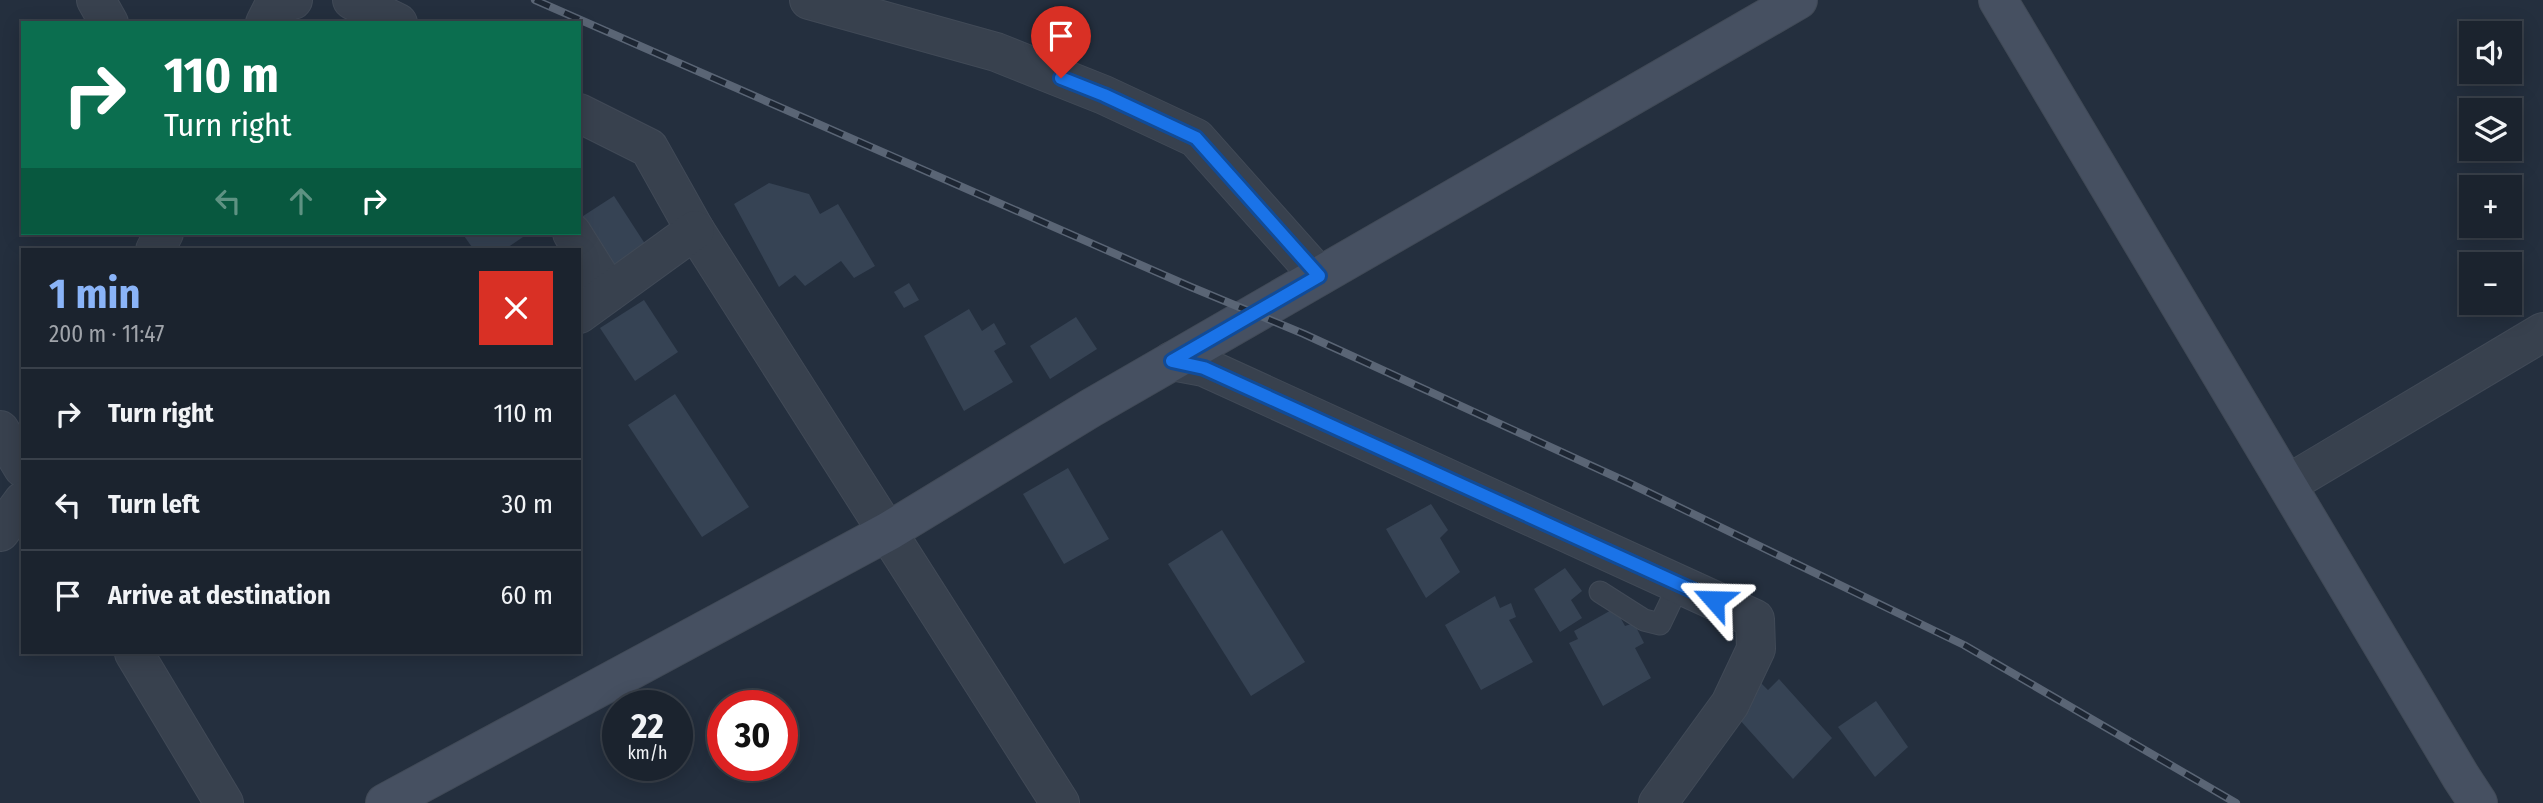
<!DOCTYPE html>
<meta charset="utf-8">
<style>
body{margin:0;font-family:"Fira Sans Condensed",sans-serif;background:#242b36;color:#f1f3f6;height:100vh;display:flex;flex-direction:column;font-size:26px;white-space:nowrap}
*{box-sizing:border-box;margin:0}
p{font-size:23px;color:#a0a4aa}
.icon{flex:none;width:38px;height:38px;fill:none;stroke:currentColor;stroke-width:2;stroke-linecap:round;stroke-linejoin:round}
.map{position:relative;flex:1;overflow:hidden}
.sheet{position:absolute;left:21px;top:248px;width:560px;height:406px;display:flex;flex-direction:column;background:#1b232e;border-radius:0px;box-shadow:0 4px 18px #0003,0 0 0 2px #39404a}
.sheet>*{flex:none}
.hud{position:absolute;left:21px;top:21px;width:560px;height:214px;border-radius:0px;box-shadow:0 4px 18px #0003,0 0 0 2px #39404a;background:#0b6e4f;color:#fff;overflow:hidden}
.tools{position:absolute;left:2459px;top:21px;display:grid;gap:14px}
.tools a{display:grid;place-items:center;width:63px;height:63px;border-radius:0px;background:#1b232e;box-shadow:0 4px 18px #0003,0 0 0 2px #39404a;font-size:35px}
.speed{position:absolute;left:602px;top:690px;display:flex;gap:14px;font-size:35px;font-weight:700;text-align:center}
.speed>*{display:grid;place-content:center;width:91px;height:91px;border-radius:50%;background:#1b232e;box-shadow:0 4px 18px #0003,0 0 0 2px #39404a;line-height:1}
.speed small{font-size:18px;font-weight:400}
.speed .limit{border:10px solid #d22;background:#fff;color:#111}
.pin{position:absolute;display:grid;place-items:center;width:60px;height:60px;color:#fff;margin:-72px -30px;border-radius:50% 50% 50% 0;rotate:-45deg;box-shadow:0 0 7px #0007}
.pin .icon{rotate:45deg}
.me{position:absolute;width:77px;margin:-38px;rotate:295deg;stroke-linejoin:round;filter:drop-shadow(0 0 5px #0008)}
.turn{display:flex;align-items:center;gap:24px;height:147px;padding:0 28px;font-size:32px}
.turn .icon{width:91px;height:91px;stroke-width:2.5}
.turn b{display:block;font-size:49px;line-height:60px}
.lanes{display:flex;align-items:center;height:66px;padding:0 28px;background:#0003;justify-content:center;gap:35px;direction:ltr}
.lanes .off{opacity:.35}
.round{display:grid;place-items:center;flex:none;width:74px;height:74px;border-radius:0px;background:#242b36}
.headline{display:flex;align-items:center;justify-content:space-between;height:119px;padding:0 28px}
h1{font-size:42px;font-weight:700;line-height:52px;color:#8ab4f8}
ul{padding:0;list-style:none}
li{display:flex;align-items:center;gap:21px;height:91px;padding:0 28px;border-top:2px solid #39404a}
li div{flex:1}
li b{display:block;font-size:26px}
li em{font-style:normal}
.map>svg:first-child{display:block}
.building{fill:#364354}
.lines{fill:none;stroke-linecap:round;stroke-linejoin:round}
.lane-casing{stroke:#414a57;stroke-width:23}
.street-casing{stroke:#414a57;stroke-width:40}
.secondary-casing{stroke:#414a57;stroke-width:40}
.lane{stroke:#38414e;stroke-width:21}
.street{stroke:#38414e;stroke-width:38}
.secondary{stroke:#465061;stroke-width:38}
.rail-casing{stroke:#5a6575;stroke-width:8}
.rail{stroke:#1d2633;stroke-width:5;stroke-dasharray:16;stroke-linecap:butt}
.route-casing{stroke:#114b97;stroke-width:18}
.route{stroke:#1a73e8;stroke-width:12}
</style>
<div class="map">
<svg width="2543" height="803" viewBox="0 0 2543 803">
<rect width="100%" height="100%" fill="#242f3e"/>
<!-- building -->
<g class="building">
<path d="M769,183L809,194L820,214L838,204L875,266L854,278L841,261L805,286L795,275L779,287L734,204Z"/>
<path d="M614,196L649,250L615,272L580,218Z"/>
<path d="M462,233H520L523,237L504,250H474Z"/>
<path d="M909,283L919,300L904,308L894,292Z"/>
<path d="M644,300L678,352L635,381L600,328Z"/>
<path d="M969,309L982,331L994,323L1006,344L994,351L1013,382L964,411L924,336Z"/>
<path d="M1076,317L1097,349L1050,379L1030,346Z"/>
<path d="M675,394L749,507L702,537L628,425Z"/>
<path d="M1068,468L1109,539L1064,564L1023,494Z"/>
<path d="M1431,504L1448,530L1440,538L1460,572L1426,598L1386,529Z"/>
<path d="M1222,530L1305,662L1251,696L1168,564Z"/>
<path d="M1565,568L1582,591L1571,600L1582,618L1560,632L1534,589Z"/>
<path d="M1495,596L1500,608L1511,603L1516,617L1509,620L1533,662L1481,690L1445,625Z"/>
<path d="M1615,608L1625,626L1634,623L1644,643L1635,648L1651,678L1603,706L1569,643L1578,639L1574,631Z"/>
<path d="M1779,679L1832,738L1793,779L1739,719L1759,681L1768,690Z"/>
<path d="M1876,701L1908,747L1875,777L1838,727Z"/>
</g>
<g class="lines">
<!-- lane casing -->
<g class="lane-casing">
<path id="lane" d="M1600,592L1644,620L1660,624L1672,599V581"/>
</g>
<!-- street casing -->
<g class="street-casing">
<g id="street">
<path d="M96,0L109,23"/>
<path d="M352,0L398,23"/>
<path d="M809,0L996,52L1104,95L1196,138L1319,276"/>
<path d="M265,23L274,5L293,0"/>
<path d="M579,113L649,148L695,230L1060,803"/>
<path d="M572,233L609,292"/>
<path d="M155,250L164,233"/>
<path d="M579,314L695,230"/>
<path d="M1172,361L1204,367L1755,619L1756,649L1730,704L1658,803"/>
<path d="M0,430L23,468"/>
<path d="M2288,484L2543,332"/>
<path d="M0,532L23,501"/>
<path d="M134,653L224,803"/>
</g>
</g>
<!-- secondary casing -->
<g class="secondary-casing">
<g id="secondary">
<path d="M1998,0L2461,777L2478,803"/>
<path d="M385,803L889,531L1091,408L1798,0"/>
</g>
</g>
<!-- lane -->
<use href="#lane" class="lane"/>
<!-- street -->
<use href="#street" class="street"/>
<!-- secondary -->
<use href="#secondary" class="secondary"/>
<!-- rail casing -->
<g class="rail-casing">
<path id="rail" d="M535,0L1191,287L1304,334L1629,483L1964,645L2236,803"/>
</g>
<!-- rail -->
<use href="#rail" class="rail"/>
</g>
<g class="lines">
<!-- route casing -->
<g class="route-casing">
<path id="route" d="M1061,78L1104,95L1196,138L1319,276L1172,361L1204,368L1714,600"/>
</g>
<!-- route -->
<use href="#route" class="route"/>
</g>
</svg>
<div class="tools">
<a><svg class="icon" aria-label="sound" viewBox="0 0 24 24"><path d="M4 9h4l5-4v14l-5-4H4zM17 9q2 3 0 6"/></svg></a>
<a><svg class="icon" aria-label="layers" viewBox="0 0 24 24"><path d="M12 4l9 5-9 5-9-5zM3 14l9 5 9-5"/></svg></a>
<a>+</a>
<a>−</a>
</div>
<div class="speed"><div>22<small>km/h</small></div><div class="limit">30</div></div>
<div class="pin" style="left:1061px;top:78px;background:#d93025"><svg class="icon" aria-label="arrive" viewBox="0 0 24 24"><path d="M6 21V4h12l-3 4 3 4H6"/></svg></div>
<svg class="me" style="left:1714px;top:600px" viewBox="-20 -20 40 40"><path d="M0-17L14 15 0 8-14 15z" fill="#1a73e8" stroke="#fff" stroke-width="4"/></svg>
<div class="hud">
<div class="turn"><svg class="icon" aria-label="right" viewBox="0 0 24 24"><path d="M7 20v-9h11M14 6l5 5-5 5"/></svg><div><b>110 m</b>Turn right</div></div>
<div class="lanes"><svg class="icon off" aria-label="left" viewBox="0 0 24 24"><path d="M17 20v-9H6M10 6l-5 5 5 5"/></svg><svg class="icon off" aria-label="ahead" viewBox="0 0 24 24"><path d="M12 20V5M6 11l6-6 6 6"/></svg><svg class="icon" aria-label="right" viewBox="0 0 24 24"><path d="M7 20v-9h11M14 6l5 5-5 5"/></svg></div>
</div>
<section class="sheet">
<div class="headline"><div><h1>1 min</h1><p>200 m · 11:47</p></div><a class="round" style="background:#d93025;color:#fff"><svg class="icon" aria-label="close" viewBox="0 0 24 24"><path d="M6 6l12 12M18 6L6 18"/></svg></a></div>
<ul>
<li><svg class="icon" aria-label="right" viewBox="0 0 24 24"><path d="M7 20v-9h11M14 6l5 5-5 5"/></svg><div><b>Turn right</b></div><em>110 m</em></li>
<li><svg class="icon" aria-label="left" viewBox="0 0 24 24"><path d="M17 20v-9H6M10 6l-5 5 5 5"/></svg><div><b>Turn left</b></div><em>30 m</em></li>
<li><svg class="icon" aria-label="arrive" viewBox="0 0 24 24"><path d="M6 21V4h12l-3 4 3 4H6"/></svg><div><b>Arrive at destination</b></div><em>60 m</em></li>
</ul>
</section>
</div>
